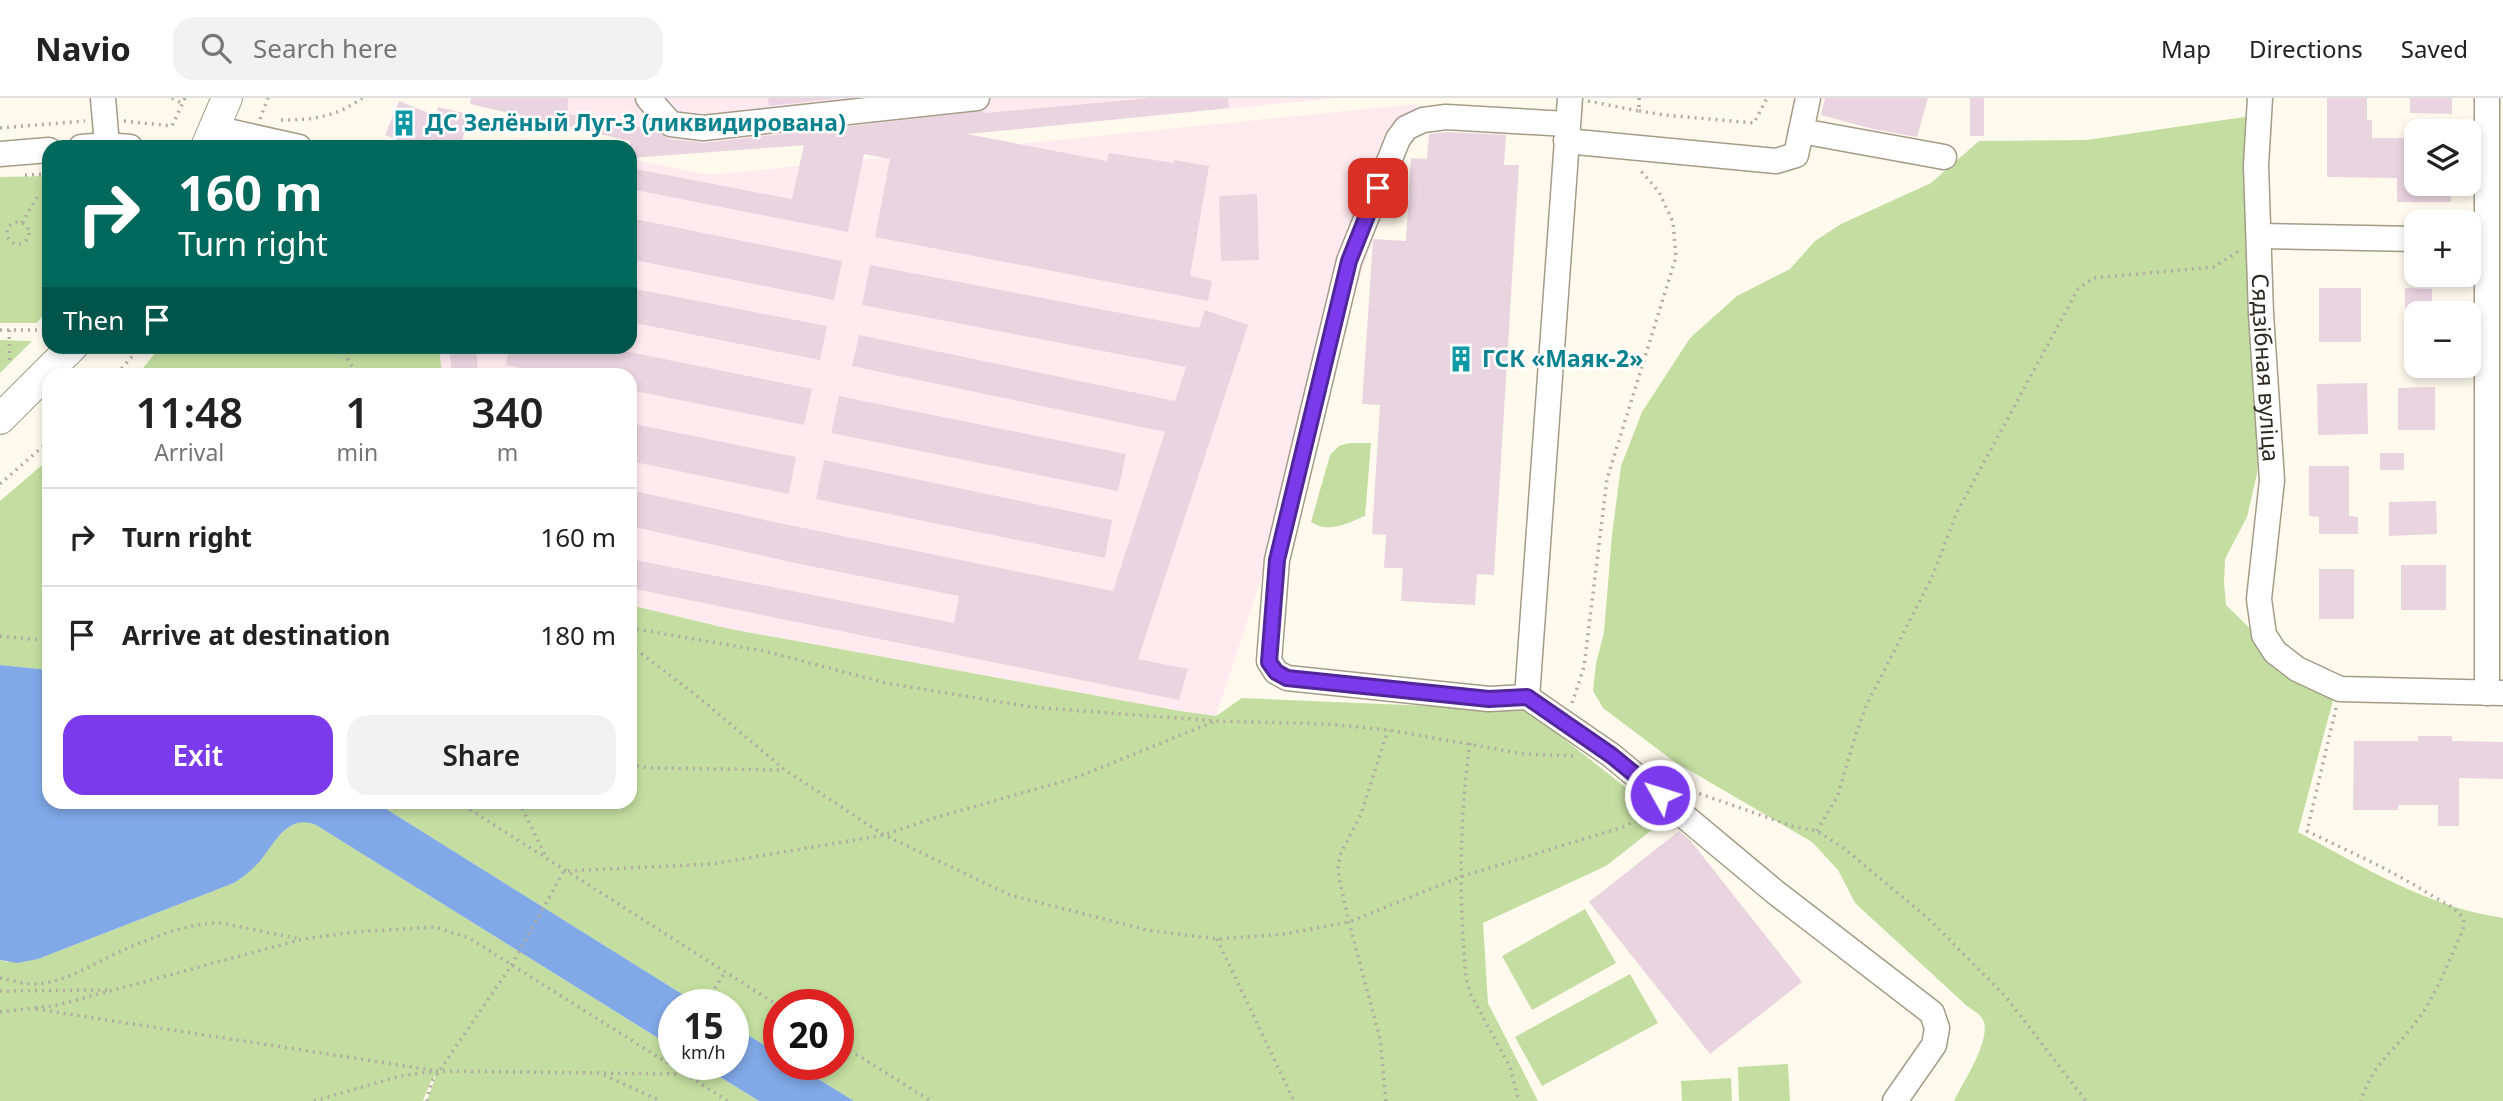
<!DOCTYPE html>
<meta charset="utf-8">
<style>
body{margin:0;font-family:"Noto Sans",sans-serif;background:#f2f2f2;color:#222;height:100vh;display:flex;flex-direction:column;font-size:26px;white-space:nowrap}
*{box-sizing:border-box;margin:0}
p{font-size:23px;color:#767676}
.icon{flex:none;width:38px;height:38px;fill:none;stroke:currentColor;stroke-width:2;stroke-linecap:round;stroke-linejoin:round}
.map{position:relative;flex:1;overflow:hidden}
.side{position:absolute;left:42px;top:270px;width:595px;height:441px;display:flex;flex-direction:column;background:#fff;border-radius:21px;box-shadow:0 4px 10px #0003}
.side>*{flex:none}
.guide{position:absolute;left:42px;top:42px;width:595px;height:214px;border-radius:21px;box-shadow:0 4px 10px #0003;background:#00695c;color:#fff;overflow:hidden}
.buttons{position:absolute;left:2404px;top:21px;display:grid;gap:14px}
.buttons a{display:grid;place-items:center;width:77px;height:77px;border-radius:14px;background:#fff;box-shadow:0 4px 10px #0003;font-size:35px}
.speed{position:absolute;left:658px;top:891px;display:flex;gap:14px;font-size:35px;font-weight:700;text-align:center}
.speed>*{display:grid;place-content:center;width:91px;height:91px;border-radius:50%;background:#fff;box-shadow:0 4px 10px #0003;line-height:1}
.speed small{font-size:18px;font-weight:400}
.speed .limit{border:10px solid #d22;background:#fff;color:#111}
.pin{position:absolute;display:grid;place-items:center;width:60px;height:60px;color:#fff;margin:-30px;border-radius:14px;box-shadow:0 4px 10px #0006}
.me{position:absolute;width:77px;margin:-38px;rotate:309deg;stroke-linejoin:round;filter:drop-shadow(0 0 5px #0008)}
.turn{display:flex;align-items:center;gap:24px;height:147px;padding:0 21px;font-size:32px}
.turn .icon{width:91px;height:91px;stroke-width:2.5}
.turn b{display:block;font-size:49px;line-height:60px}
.then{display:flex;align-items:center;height:66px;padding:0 21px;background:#0003;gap:14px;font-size:26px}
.eta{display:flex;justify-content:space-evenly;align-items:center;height:119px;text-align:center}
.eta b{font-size:42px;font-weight:600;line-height:49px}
.primary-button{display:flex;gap:14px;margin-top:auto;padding:14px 21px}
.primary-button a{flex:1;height:80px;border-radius:21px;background:#7c3aed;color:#fff;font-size:28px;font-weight:600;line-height:80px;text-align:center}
.primary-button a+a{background:#f2f2f2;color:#222}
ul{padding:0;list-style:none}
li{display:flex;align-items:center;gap:21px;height:98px;padding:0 21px;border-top:2px solid #e0e0e0}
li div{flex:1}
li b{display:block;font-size:26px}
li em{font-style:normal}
header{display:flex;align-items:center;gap:42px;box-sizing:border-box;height:98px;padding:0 35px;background:#fff;border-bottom:2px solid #e0e0e0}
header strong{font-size:33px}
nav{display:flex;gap:38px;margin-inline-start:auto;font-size:24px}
.search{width:490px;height:63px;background:#f2f2f2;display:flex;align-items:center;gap:18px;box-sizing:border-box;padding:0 24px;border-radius:21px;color:#767676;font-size:26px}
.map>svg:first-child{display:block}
.industrial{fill:#ffeaef}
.green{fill:#c3dea0}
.water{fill:#81a8e7}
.building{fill:#ead4e0}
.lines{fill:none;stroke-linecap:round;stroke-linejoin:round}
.minor-casing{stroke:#a49c89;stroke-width:27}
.major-casing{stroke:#a49c89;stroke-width:32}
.path{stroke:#b0aca1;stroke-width:3.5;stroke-dasharray:2 5;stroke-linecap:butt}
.minor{stroke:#fff;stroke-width:24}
.major{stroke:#fff;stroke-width:30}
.route-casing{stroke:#51269a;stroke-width:18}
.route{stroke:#7c3aed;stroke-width:12}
.labels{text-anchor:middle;stroke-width:5;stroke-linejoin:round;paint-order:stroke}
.culture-label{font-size:23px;font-weight:bold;fill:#0d838f;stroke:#fff;text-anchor:start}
.street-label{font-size:23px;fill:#2e2a23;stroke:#fff}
</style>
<header>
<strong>Navio</strong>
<div class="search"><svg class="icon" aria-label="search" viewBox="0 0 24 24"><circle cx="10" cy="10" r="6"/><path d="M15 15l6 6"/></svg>Search here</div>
<nav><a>Map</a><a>Directions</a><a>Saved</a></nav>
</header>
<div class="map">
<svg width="2503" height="1003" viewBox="0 0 2503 1003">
<rect width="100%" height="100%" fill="#fffaed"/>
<!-- industrial -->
<g class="industrial">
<path d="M475,0H1336L1011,32L686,56L476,7Z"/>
<path d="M1417,6L1216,618L1180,613L730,531L630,507V276H442L439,249L630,248V61L709,77Z"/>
<path d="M520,40L567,49H515Z"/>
</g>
<!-- green -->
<g class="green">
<path d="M2258,17L2264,270L2257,376L2247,419L2225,461L2224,485L2226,507L2274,554L2336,591L2298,734C2364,769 2427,809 2503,820V1003H1954C1963,984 1992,941 1983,922C1981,916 1972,912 1967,908L1855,805L1838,772L1812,744L1672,662L1603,610L1593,593L1596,566L1604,534L1612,437L1621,368L1642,314L1690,240L1737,198L1790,171L1815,143L1841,126L1931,85L1979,43L2087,42Z"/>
<path d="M49,78V210L37,225H0V79Z"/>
<path d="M0,242L32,243L0,275Z"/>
<path d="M161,248L439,249L442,276H138Z"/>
<path d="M1349,345H1371L1365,418C1348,425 1328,436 1311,424L1330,357L1339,348Z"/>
<path d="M49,361V572L0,567V403Z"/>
<path d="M630,507L730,531L1180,613L1216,618L1242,600L1527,612L1666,721L1606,768L1483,825L1488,905L1538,1003H854L794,966H838V906H779V956L733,928V906H698L375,704H630Z"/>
<path d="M303,723L316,727L674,950V966H699L759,1003H427L436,977L430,985L423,1003H0V862L7,864L38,861L234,785C262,769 276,728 303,723Z"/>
<path d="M1585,811L1616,865L1532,912L1502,858Z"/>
<path d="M1630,876L1658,925L1542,988L1515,939Z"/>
<path d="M1788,966L1790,1003H1739L1738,969Z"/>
<path d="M1731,980L1732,1003H1682L1681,983Z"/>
</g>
<!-- water -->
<g class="water">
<path d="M0,567L49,572V704H375L698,906H674V950L316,727C288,715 275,745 260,763C252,772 244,779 234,785L38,861L17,865L0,862Z"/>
<path d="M733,928L779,956V966H794L854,1003H759L699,966H733Z"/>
</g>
<!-- building -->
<g class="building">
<path d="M471,0H568L567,27L569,16L656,32L669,41L704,45L983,13L984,15L1152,0H1228L1229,10L967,36L1107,63L1109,55L1174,65V62L1209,68L1190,178L1212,183L1208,203L875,139L890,61L864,56L848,134L630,91V70L792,101L804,47L630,60V43L470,6Z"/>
<path d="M768,0H840L769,8Z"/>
<path d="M1825,0H1928L1917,39L1873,31L1821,17Z"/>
<rect x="1970" y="0" width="14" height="38"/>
<path d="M2327,0H2367V22H2372V40H2417V86H2451V104H2397V80L2327,79Z"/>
<path d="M2410,0H2452V16L2410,15Z"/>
<path d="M399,3L436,18L438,9L468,16L461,49H416L385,37Z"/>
<path d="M1447,34L1506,37L1504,67H1519L1494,477L1477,476L1475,507L1401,503L1403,470H1384L1386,437L1372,436L1380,307L1362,306L1373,143L1374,141L1406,143L1411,60L1427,61L1429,36Z"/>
<path d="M1257,96L1259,162L1221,163L1219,98Z"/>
<path d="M630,120L842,163L834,202L630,161Z"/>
<path d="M870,167L1199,230L1205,212L1248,227L1138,561L1188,571L1179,602L630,490V461L954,525L959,498L795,465L630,428V392L784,426L1113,493L1165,334L852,268L859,237L1175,303L1186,269L862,207Z"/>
<path d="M630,190L827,228L820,262L630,224Z"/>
<rect x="2319" y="190" width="42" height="54"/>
<path d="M2405,190L2432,191V215H2405Z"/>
<path d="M449,248H476L478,276H452Z"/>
<path d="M509,248H600L812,291L804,327L630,292V276H553L506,267Z"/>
<path d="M2367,285L2368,336L2318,337L2317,286Z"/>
<path d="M2435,289V332H2398V290Z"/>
<path d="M839,298L1126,356L1118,393L831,335Z"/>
<path d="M630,325L796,359L789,396L630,363Z"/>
<rect x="2380" y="355" width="24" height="17"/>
<path d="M824,362L1112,422L1105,460L816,401Z"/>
<path d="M2309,368H2349V418L2358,419V436H2319V419L2309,418Z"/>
<path d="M2436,403L2437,436L2389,438V404Z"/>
<rect x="2401" y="467" width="45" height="45"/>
<rect x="2319" y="471" width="35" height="50"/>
<path d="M2418,638H2452V643L2503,644V681L2459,680V728H2438V707H2398V712H2353L2354,643H2418Z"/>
<path d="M1679,733L1690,742L1802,884L1710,956L1589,804Z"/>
</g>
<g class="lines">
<!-- minor casing -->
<g class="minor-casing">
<g id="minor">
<path d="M103,0L107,47"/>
<path d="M648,0L671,26L703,30L977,0"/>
<path id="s1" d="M2260,0L2256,68L2261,216L2272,382L2259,501L2264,537L2275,554L2297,571L2340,591L2503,595"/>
<path d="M1567,26L1446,19L1423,22L1406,30L1398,41L1349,163L1277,462L1269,563L1276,574L1287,580L1489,601L1527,599L1611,657L1775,794L1932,915L1937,930L1934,947L1895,1003"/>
<path d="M214,30L299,49"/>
<path d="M1801,33L1944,59"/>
<path d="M1566,43L1776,63L1796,57L1808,0"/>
<path d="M81,49L107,47L130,49"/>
<path d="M0,56L49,52"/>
<path d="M2259,138L2417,141"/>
<path d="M2487,595V0"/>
<path d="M1527,599L1570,0"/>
</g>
</g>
<!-- major casing -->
<g class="major-casing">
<g id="major">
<path d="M206,49L227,0"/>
<path d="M0,321L73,248"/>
</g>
</g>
<!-- path -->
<g class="path">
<path d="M172,0L183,6"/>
<path d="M1588,3L1639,13V0"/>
<path d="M1639,13L1665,17L1754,25L1767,0"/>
<path d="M260,21L268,0"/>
<path d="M281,22C312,22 337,19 362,0"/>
<path d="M124,23L172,28L185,0"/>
<path d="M0,30L85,23"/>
<path d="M25,77L49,76"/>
<circle cx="18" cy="135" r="11"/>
<path d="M22,125L37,99"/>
<path d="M0,232H41"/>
<path d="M9,232L10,267"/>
<path d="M341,248L356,276"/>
<path d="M117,276L141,248"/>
<path d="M0,386L49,343"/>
<path d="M630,530L764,553L886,585L1031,609L1216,623L1328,626L1388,632L1525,656L1576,658"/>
<path d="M0,538L49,543"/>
<path d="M630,547L696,597L785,672L884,737L1010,797L1147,832L1217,841L1284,836L1349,824L1460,779L1623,729L1638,721L1646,714"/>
<path d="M1572,605L1584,569L1607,381L1676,159L1673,124L1659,94L1640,72"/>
<path d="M2336,610L2307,733C2350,754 2394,773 2434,799C2446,806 2457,810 2464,822L2463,832C2448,864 2435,901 2413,928C2392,954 2371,969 2361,1003"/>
<path d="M1470,645C1459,724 1459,802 1466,880L1470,895L1510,969L1519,1003"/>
<path d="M630,667L652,670L783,672"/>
<path d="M1686,691L1792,728L1817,733L1845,751L1931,823L2006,899L2086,1003"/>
<path d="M458,704L779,908"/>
<path d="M519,704L547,761"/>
<path d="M1817,733L1838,697L1855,639L1866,608L1932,479L1957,414L2078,191L2093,180L2214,169L2240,152"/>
<path d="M1217,841L1294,1003"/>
<path d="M0,880C12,882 25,887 37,886C62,884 82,872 103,862C134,846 186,824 221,825L300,841"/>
<path d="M0,893L108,892"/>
<path d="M707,902L725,874"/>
<path d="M36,911L438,973"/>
<path d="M0,914L58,907L303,841L354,834L435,829L469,840L728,1003"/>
<path d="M838,945L931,1003"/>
<path d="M604,977L661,1003"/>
<path d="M314,1003L400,978L438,973L682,976"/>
<path d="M427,1003L431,985L511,868L564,773L712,766L884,737L934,720L1075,680L1213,624"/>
<path d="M1386,1003L1380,941L1349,824L1339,780L1338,767L1341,755L1361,716L1388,632"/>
</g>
<!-- minor -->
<use href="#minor" class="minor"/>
<!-- major -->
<use href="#major" class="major"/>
</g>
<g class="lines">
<!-- route casing -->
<g class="route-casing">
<path id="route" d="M1378,90L1349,163L1277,462L1269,564L1276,574L1287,580L1489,601L1527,599L1611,657L1660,697"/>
</g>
<!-- route -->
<use href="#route" class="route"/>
</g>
<!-- icons -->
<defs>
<g id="building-bare" transform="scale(2.1)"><path d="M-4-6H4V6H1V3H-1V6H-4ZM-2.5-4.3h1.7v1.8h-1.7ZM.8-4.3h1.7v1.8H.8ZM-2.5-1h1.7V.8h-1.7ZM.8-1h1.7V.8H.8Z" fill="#0f9aa8" stroke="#fff" stroke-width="2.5" paint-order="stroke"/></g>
</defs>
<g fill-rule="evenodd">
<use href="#building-bare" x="404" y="25"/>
<use href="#building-bare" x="1461" y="261"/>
</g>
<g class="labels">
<!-- culture labels -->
<g class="culture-label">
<text x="425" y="33">ДС Зелёный Луг-3 (ликвидирована)</text>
<text x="1482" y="269">ГСК «Маяк-2»</text>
</g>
<!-- street labels -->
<g class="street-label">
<text dy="8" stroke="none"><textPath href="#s1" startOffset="270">Сядзібная вуліца</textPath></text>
</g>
</g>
</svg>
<div class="buttons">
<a><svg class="icon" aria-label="layers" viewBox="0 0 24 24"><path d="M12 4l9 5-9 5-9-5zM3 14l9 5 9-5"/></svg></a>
<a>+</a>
<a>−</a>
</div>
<div class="speed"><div>15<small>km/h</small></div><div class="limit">20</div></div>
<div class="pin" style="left:1378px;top:90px;background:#d93025"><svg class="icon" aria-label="arrive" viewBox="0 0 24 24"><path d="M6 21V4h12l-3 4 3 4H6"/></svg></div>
<svg class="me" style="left:1660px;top:697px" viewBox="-20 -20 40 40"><circle r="17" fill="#7c3aed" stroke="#fff" stroke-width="3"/><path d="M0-11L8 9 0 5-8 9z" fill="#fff"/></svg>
<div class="guide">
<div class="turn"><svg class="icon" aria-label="right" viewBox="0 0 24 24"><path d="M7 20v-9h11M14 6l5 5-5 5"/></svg><div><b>160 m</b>Turn right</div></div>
<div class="then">Then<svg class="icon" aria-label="arrive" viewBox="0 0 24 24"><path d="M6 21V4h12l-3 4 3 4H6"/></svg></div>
</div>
<section class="side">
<div class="eta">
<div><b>11:48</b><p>Arrival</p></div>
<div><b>1</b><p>min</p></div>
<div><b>340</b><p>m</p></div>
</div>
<ul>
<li><svg class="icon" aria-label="right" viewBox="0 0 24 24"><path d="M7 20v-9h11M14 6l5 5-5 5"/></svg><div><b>Turn right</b></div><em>160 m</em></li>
<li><svg class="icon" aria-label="arrive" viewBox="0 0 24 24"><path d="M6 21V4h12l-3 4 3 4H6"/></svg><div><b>Arrive at destination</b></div><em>180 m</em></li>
</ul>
<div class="primary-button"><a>Exit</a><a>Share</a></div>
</section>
</div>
